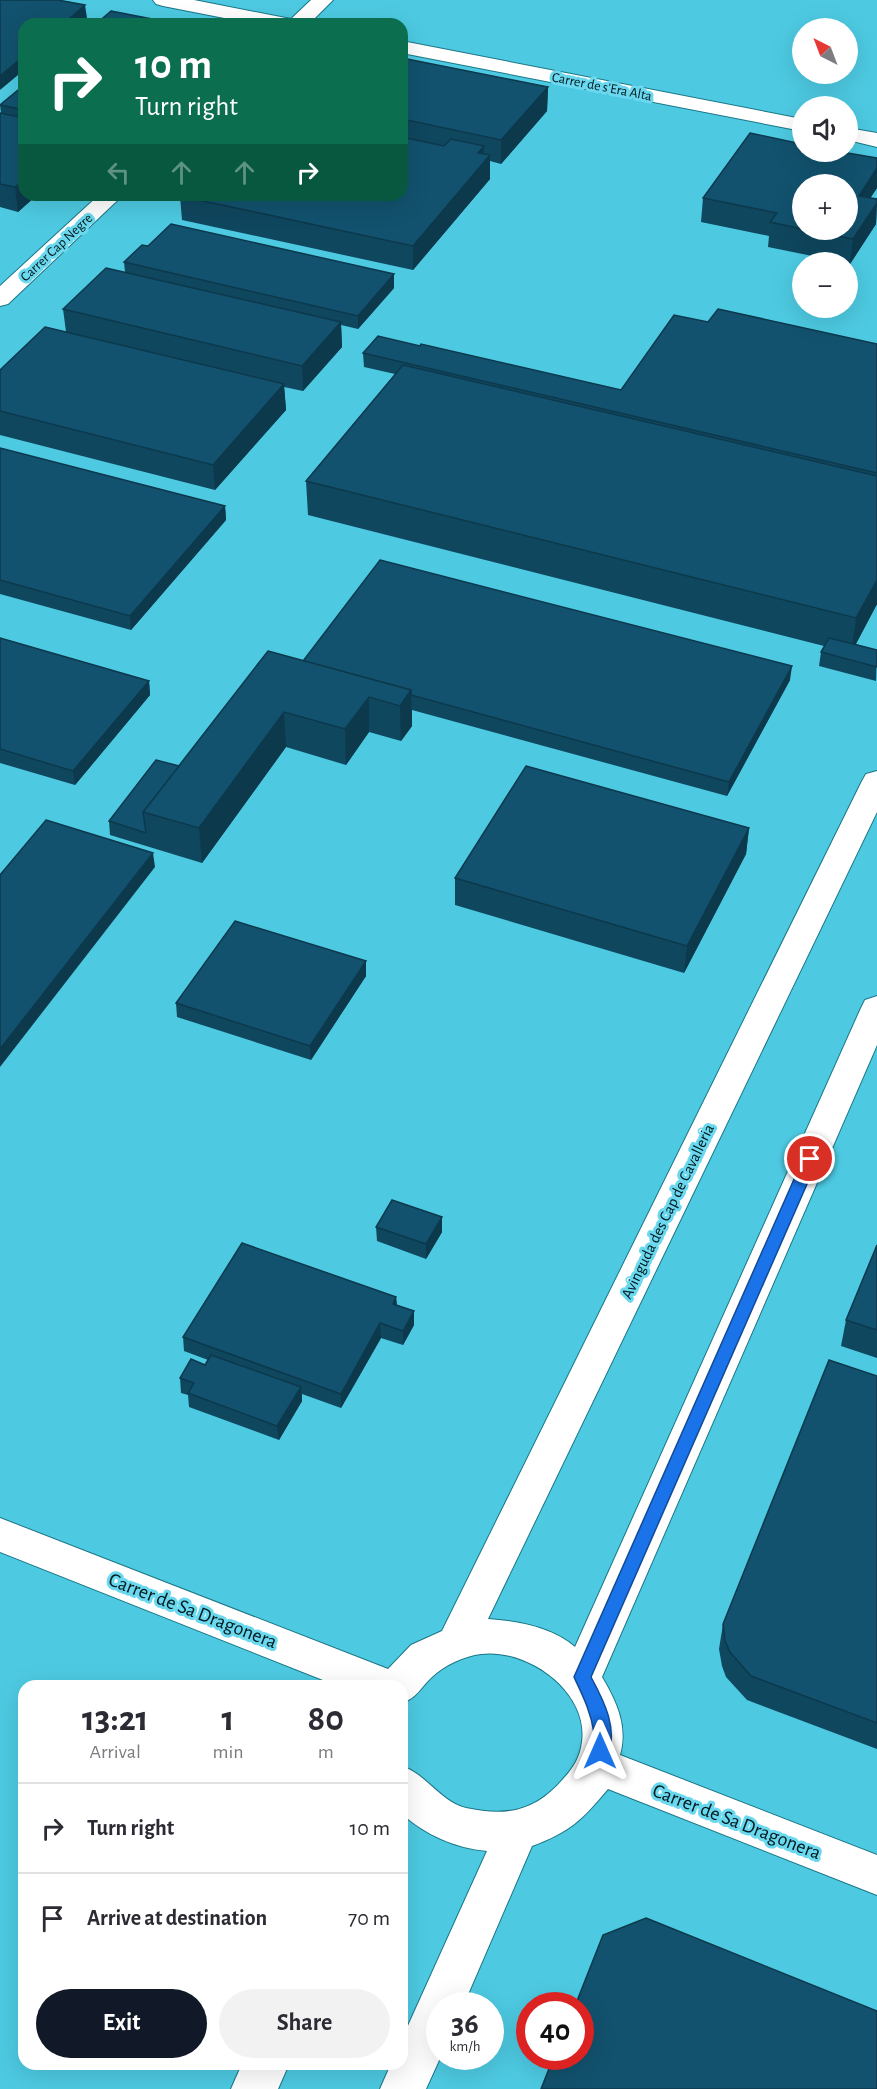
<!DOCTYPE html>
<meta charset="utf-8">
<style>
body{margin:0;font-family:"Alegreya Sans",sans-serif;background:#f2f2f3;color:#2b2b33;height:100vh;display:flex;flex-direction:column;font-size:22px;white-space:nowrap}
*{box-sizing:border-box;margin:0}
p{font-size:20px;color:#7c7c81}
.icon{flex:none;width:33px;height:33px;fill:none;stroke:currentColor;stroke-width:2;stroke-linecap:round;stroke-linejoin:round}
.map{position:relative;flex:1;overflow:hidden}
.side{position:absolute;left:18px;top:1680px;width:390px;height:390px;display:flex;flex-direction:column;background:#fff;border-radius:18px;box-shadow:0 6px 24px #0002}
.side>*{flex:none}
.hud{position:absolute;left:18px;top:18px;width:390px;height:183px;border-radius:18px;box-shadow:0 6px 24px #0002;background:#0b6e4f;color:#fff;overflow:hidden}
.needle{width:39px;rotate:318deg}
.fabs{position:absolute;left:792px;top:18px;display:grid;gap:12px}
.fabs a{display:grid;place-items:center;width:66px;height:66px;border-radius:50%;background:#fff;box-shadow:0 6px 24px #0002;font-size:30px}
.speed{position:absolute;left:426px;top:1992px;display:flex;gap:12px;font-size:30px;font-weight:700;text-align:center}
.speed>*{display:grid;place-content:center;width:78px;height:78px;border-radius:50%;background:#fff;box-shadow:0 6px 24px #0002;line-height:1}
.speed small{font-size:15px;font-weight:400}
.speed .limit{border:9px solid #d22;background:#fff;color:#111}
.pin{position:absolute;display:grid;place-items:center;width:51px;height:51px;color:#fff;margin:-26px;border:3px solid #fff;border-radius:50%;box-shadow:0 2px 6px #0007}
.me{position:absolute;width:66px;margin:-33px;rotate:0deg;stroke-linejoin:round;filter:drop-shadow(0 0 4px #0008)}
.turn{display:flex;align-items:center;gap:21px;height:126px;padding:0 18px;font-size:27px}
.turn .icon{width:78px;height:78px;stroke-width:2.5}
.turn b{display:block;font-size:42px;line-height:51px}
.lanes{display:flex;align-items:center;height:57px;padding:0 18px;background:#0003;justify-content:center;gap:30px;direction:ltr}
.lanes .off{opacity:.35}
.eta{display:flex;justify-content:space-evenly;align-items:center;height:102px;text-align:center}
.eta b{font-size:36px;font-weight:700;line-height:42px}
.primary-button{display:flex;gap:12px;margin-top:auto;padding:12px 18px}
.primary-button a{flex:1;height:69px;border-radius:36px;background:#111827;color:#fff;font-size:24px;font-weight:700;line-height:69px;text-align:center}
.primary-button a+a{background:#f2f2f3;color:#2b2b33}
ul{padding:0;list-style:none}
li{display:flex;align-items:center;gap:18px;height:90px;padding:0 18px;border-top:2px solid #e1e1e2}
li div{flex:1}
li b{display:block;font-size:22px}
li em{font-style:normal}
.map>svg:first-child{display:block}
.built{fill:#4dcae2;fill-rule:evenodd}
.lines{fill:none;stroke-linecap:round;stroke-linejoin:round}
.minor-casing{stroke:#1a7686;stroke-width:2}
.minor{fill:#fff;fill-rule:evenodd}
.wall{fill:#0f475f}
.shaded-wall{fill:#0d394d}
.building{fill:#12526e;stroke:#0d394d;stroke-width:1.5}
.route{fill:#1a73e8;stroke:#114b97;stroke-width:1.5}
.labels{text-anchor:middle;stroke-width:6;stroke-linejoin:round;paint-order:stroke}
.far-street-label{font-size:14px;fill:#01181c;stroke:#6ad8ee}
.street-label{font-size:16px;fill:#01181c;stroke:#6ad8ee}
.near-street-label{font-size:20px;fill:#01181c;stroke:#6ad8ee}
</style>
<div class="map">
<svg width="877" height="2089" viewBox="0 0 877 2089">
<rect width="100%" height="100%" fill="#6ad8ee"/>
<!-- built -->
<path class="built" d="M0,0H877V2089H0ZM24,24H402V195H24ZM802,28H848V74H802ZM802,106H848V152H802ZM802,184H848V230H802ZM802,262H848V308H802ZM24,1686H402V2064H24ZM440,2006H490V2056H440ZM530,2006H580V2056H530Z"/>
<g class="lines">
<!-- minor casing -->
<g class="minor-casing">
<g id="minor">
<path d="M153,0H194L291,19L311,0H333L309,24H255L163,6L156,4Z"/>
<path d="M402,41L802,119V131L402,53Z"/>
<path d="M848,128L877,133V147L848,140Z"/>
<path d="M99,195H123L8,304L0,306V286Z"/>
<path d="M877,771V812L488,1619C518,1621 552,1627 575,1647L861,1008L865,1000L877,996V1045L602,1677C617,1702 628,1727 620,1755L877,1855V1895L608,1789C582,1820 570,1832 532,1846L463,2006H440L441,2056L426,2089H380L391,2064H402V2039L487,1851C455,1848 426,1835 402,1814V1766C427,1775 441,1802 466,1808C508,1817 536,1811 564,1778C574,1767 580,1757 582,1742C589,1692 528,1648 481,1654C465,1656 444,1665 432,1677C421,1687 417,1698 402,1703V1686H338L0,1552V1518L388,1669L411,1645L442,1631L862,781L866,774Z"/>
<path d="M242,2064H289L278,2089H231Z"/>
</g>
</g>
<!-- minor -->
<use href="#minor" class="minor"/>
</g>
<!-- wall -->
<g class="wall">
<path d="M402,58L548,87L547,111L501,164L490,161V179L413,270L182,220L180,196L402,195Z"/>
<path d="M24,85V195H37L18,212L0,207V113H1L0,105Z"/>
<path d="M877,158V188L870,198L877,199L876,224L850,264H848V262H842L768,247L769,236L701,222L703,198Z"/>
<path d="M124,262L394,288L358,329L341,325L342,347L303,391L284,387L286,410L215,490L0,435V370L66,332L63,309L125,272Z"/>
<path d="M708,322L877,344V604L856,644L877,650L876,681L819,666L821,652L824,646L308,515L306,481L395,374L364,367L363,353L621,390Z"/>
<path d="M0,448L225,506L226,520L131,630L0,594Z"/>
<path d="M0,638L149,681L150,695L75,785L0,763Z"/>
<path d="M303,661L790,680L727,796L412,710V726L401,741L369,732L346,765L286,747L202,863L110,835L109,821L179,766Z"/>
<path d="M749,828L746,854L684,973L455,905V878Z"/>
<path d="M366,961V976L311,1060L177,1017L176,1003Z"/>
<path d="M442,1217V1232L426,1259L377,1241L376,1227Z"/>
<path d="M877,1245V1358L841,1346L846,1320Z"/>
<path d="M396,1297L397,1305L414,1311V1325L403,1345L381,1338L341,1408L302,1394V1401L279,1440L189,1407L188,1395L181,1393L180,1378L205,1365L208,1360L184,1351L183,1337Z"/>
<path d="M877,1376V1749L747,1700L726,1677L722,1666L719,1649L723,1624Z"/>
</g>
<!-- shaded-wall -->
<g class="shaded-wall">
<path d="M85,5L87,18L79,24H63Z"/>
<path d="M24,56V70L0,90V76Z"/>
<path d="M548,87L547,111L501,164V140Z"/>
<path d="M484,146L483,163L490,155V179L413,270V246L478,153Z"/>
<path d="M877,168V188L856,220L859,196Z"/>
<path d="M24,180V195H37L18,212L15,187Z"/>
<path d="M877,203L876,224L850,264L853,239Z"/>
<path d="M394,274V288L358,329V316Z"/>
<path d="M341,322L342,347L303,391L302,366Z"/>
<path d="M284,384L286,410L215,490L213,465Z"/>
<path d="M225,506L226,520L131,630L130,616Z"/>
<path d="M877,580V604L851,653L856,618Z"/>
<path d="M792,666L790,680L727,796L729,782Z"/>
<path d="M149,681L150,695L75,785L73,771Z"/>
<path d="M411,690L412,726L401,741L400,706Z"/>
<path d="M369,697V732L346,765L345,729Z"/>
<path d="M284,712L286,747L202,863L199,828Z"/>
<path d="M749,828L746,854L684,973L687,946Z"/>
<path d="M153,853L155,867L0,1067V1049Z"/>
<path d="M366,961V976L311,1060L310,1046Z"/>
<path d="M442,1217V1232L426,1259V1244Z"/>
<path d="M396,1297L397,1311L393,1304Z"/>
<path d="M414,1311V1325L403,1345V1331Z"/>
<path d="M380,1323L381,1338L341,1408V1394Z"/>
<path d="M301,1387L302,1401L279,1440L277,1426Z"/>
</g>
<!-- building -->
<g class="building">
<path d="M0,0H58L85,5L63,24H24V56L0,76Z"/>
<path d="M111,11L178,24H96Z"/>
<path d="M402,58L548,87L501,140L402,119Z"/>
<path d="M24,85V110L0,105Z"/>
<path d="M0,113L24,118V180L15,187L0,184Z"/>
<path d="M750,133L802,144V152H842L877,158V168L859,196L877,199V203L853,239L805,230H848V184H802V229L770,222L777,213L703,198Z"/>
<path d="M402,137L444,146L451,139L484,146L478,153L490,155L413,246L180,196L181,195H402Z"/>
<path d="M171,224L394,274L358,316L124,262L142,245L148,246Z"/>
<path d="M106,268L341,322L302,366L63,309Z"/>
<path d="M718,309L877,344V473L363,353L378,336L420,346L421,344L621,390L674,315L708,322Z"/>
<path d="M45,327L284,384L213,465L0,411V370Z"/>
<path d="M403,365L877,476V580L856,618L306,481Z"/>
<path d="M0,448L225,506L130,616L0,580Z"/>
<path d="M380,560L792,666L729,782L411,695V690L303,661Z"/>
<path d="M0,638L149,681L73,771L0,749Z"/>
<path d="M829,638L877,650V667L821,652Z"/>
<path d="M268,651L411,690L400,706L369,697L345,729L284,712L199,828L143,812Z"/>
<path d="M156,760L179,766L143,812L146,833L109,821Z"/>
<path d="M526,766L749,828L687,946L455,878Z"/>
<path d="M46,820L153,853L0,1049V875Z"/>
<path d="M235,921L366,961L310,1046L176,1003Z"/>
<path d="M392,1200L442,1217L426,1244L376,1227Z"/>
<path d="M242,1243L396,1297L393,1304L414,1311L403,1331L380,1323L341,1394L183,1337Z"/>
<path d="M877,1245V1330L846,1320Z"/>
<path d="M211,1355L301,1387L277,1426L188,1393L194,1383L180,1378L191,1359L205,1365Z"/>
<path d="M829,1360L877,1376V1723L751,1676L730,1652L725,1641L723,1624Z"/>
<path d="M646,1918L877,2011V2089H541L554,2056H580V2006H575L603,1935Z"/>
</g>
<!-- route -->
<path class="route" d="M810,1154L818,1159L591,1677C604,1701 619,1730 607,1757L600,1759L594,1757C591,1748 595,1741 594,1733C591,1712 583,1696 574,1677L803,1159Z"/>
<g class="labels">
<!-- far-street labels -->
<g class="far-street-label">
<text transform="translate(602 86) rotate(11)" y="5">Carrer de s'Era Alta</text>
<text transform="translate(56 247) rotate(-43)" y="5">Carrer Cap Negre</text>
</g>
<!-- street labels -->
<g class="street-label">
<text transform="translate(667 1211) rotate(-64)" y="6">Avinguda des Cap de Cavalleria</text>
</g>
<!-- near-street labels -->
<g class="near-street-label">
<text transform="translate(193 1610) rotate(21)" y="7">Carrer de Sa Dragonera</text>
<text transform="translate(737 1821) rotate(21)" y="7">Carrer de Sa Dragonera</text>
</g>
</g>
</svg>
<div class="fabs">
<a><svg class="needle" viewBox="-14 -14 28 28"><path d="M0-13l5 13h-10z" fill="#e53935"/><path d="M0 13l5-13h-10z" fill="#7c7c81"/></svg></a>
<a><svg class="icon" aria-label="sound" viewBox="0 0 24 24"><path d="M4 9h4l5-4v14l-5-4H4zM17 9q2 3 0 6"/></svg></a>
<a>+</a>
<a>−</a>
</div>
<div class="speed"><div>36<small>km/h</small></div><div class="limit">40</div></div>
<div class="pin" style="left:810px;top:1159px;background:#d93025"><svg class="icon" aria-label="arrive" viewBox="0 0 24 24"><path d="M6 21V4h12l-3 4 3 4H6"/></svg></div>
<svg class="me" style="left:600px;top:1751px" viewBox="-20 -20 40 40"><path d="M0-17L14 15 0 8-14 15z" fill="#1a73e8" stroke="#fff" stroke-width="4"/></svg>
<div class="hud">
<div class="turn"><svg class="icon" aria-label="right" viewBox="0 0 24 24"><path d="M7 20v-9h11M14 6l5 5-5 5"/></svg><div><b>10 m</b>Turn right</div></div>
<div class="lanes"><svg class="icon off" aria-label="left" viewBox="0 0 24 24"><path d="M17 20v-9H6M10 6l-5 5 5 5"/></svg><svg class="icon off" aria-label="ahead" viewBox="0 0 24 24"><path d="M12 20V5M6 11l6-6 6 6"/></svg><svg class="icon off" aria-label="ahead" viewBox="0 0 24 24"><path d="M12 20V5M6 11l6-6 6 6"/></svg><svg class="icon" aria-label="right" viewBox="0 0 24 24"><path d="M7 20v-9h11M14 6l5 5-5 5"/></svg></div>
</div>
<section class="side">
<div class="eta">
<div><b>13:21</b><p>Arrival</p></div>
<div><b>1</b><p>min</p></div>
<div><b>80</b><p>m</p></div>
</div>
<ul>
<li><svg class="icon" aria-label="right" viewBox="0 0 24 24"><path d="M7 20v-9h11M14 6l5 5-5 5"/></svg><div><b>Turn right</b></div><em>10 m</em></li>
<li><svg class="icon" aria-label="arrive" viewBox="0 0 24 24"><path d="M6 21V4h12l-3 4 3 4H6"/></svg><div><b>Arrive at destination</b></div><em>70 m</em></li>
</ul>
<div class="primary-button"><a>Exit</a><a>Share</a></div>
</section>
</div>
